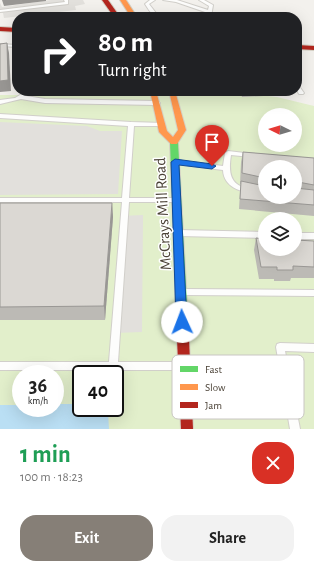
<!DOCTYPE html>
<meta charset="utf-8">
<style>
body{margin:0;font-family:"Alegreya Sans",sans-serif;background:#f2f2f2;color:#222;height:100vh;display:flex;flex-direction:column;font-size:15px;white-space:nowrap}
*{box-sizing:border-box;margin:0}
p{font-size:13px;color:#767676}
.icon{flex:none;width:22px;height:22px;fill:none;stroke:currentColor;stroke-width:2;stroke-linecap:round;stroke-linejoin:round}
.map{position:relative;height:429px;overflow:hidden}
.side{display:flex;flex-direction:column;background:#fff;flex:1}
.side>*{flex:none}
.banner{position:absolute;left:12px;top:12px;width:290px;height:84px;border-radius:16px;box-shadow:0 4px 16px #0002;background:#202124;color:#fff;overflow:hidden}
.needle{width:26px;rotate:275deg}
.fabs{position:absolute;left:258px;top:108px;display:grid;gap:8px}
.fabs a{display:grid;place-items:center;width:44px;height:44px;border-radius:50%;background:#fff;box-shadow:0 4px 16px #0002;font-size:20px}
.speed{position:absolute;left:12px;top:365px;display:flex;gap:8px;font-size:20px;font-weight:700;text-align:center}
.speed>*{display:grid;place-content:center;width:52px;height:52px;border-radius:50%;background:#fff;box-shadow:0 4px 16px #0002;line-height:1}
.speed small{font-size:10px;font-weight:400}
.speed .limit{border:2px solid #111;border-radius:6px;background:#fff;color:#111}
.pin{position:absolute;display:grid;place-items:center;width:34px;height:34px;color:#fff;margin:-41px -17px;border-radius:50% 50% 50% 0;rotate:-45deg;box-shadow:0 0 4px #0007}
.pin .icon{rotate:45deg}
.me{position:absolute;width:44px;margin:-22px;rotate:358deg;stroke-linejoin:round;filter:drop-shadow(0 0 3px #0008)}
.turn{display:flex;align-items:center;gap:14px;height:84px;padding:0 20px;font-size:18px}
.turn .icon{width:52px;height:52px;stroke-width:2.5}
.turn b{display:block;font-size:28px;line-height:34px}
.round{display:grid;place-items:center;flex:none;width:42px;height:42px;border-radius:16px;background:#f2f2f2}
.head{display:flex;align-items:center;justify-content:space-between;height:68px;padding:0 20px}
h1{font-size:24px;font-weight:600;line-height:30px;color:#1e9e55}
.button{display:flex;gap:8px;margin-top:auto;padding:8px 20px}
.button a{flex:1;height:46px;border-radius:16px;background:#867f77;color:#fff;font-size:16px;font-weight:600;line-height:46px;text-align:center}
.button a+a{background:#f2f2f2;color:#222}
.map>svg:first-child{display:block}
.green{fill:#e2efcb;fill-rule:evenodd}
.parking{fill:#e2e0dc}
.water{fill:#badff4}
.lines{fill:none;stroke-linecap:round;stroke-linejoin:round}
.lane-casing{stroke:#d1cfca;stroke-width:2}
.fast-casing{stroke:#d5d0c4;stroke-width:2}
.slow-casing{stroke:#d5d0c4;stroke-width:2}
.jam-casing{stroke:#d5d0c4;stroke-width:2}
.lane{fill:#fdfdfc;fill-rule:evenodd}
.fast{fill:#63d668;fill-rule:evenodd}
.slow{fill:#ff974d;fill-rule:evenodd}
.jam{fill:#b3261e;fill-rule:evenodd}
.wall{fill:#bcbab5;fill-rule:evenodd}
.shaded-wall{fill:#999794}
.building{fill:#dbd8d3;stroke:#999794}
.route{fill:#1a73e8;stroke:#114b97}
.labels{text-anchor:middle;stroke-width:3;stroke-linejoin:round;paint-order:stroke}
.street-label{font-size:16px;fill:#4b4237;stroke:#fff}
.key{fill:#fff;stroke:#c9c6c3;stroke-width:1}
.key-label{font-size:11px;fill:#4b4237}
</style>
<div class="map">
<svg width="314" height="429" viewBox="0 0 314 429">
<rect width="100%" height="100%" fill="#f3f1ed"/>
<!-- green -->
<path class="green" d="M161,91H222L277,97L314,106V429H0V95H61ZM265,115H295V145H265ZM265,167H295V197H265ZM265,219H295V249H265ZM21,374H55V408H21ZM81,374H115V408H81Z"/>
<!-- parking -->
<g class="parking">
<path d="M51,0H83L85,4L75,6L76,10L4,18L3,13L0,12V3L2,7Z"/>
<path d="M0,122L87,126L100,131H122L118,194L0,195Z"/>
<path d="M143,215L142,332L115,333L121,216Z"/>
</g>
<!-- water -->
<path class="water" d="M55,404H81V408H101L108,412L109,429H0V405H21V408H55Z"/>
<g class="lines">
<!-- lane casing -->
<g class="lane-casing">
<g id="lane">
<path d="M64,0H68V4L0,12V10L65,2Z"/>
<path d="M150,0H155L149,4L156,13L163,17C153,17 150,12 145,4Z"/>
<path d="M163,0H177L208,10L209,6L199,0H204L213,5L211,17H207L208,13L176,2Z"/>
<path d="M0,44L17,45V47L0,46Z"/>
<path d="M297,85L299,86L304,93L303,94H299C297,91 297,89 297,85Z"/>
<path d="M25,91H31L30,94L26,96L45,99L157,101L160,103L157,105L45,103L21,99L0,104V100L15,98L25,92Z"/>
<path d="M0,114L131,122L163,123V125L161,126H134L129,198H176L179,200L176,202H129L118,362H182L185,363L187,366L185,369L182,370H0V362H109L122,202H0V198H122L128,126L0,118Z"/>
<path d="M228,151L253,154L254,155L253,156L251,157L231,155C226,186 239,188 265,191V195C248,193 224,191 223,170L175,164L172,162L175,160L223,166L225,153Z"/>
<path d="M179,230L265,232V238L179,236L176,235L175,233L176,231Z"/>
<rect x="295" y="233" width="19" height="6"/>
<path d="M183,289L314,290V296L183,295L180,294L179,292L180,290Z"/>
<path d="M280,343L314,344V352L285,351L300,429H290L276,347L277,344Z"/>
</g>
</g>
<!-- fast casing -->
<g class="fast-casing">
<path id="fast" d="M171,140H174L178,142L189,339L187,342L183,344L179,342L177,339L170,142Z"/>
</g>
<!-- slow casing -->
<g class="slow-casing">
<g id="slow">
<path d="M120,0H126L137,17H131Z"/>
<path d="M150,91H156L167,131L173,137L178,130L169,91H175L186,130L177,144H171L159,132Z"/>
</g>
</g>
<!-- jam casing -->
<g class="jam-casing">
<g id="jam">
<path d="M102,0H108L120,17H114Z"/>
<path d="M0,27L17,28V32L0,31Z"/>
<path d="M297,45L314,46V50L297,49Z"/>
<path d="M183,334L187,336L189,339L193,429H181L177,339L179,336Z"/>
</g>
</g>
<!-- lane -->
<use href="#lane" class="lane"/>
<!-- fast -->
<use href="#fast" class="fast"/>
<!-- slow -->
<use href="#slow" class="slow"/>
<!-- jam -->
<use href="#jam" class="jam"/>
</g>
<!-- wall -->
<g class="wall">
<path d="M240,91H284L283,95L242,97Z"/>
<path d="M243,152L314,158V216L239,209L240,192L241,184H240L241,162ZM265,167L295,197H265Z"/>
<path d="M0,203H112L113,217L105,320H0Z"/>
<path d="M256,238L314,241V278H291L290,281H274V279H259L254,250Z"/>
</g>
<!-- shaded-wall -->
<g class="shaded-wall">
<path d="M2,0H46V1L4,6Z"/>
<path d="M7,43L9,53L11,91L0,92V81Z"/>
<path d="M112,203L113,217L105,320L104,306Z"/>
</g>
<!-- building -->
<g class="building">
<path d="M7,43L8,80L0,81V44Z"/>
<path d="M243,152L314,158V185L298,182L295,187V167H265V178L242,173Z"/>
<path d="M241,181L260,185H265V197H295V188L314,190V205L240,199Z"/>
<path d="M0,203H112L104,306L0,307Z"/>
<path d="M256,238L265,239V249H295V240L314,241V267L293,266V270H277V267H261Z"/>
</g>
<!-- route -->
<path class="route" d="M175,159L212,164L216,166L212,169L179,165L187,322L186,325H178L176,322L171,162Z"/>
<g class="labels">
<!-- street labels -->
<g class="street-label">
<text transform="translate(162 214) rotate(-93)" y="6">McCrays Mill Road</text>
</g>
</g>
<!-- legend -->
<rect x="172" y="355" width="132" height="64" rx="6" class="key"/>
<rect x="180" y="366" width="18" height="6" fill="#63d668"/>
<rect x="180" y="384" width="18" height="6" fill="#ff974d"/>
<rect x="180" y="402" width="18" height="6" fill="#b3261e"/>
<g class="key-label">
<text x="205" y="373">Fast</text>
<text x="205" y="391">Slow</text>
<text x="205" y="409">Jam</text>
</g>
</svg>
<div class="fabs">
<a><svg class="needle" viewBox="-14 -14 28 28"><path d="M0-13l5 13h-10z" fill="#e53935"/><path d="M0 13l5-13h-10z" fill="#767676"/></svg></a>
<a><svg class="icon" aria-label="sound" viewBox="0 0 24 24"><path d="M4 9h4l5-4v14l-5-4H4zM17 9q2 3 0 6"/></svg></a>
<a><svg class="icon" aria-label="layers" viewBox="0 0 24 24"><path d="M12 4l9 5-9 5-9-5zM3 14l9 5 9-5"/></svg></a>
</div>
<div class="speed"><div>36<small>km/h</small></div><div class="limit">40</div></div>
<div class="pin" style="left:212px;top:166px;background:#d93025"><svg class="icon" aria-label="arrive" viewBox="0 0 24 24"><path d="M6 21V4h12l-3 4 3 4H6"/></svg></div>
<svg class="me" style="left:182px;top:322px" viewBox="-20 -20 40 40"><circle r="19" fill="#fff"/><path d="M0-13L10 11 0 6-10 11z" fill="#1a73e8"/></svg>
<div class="banner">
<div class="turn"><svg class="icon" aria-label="right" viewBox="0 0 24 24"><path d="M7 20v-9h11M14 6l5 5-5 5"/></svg><div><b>80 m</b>Turn right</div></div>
</div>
</div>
<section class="side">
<div class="head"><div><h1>1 min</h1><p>100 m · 18:23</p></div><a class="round" style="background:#d93025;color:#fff"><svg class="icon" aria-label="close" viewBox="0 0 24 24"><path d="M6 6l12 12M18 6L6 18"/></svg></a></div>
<div class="button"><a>Exit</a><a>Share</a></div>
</section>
